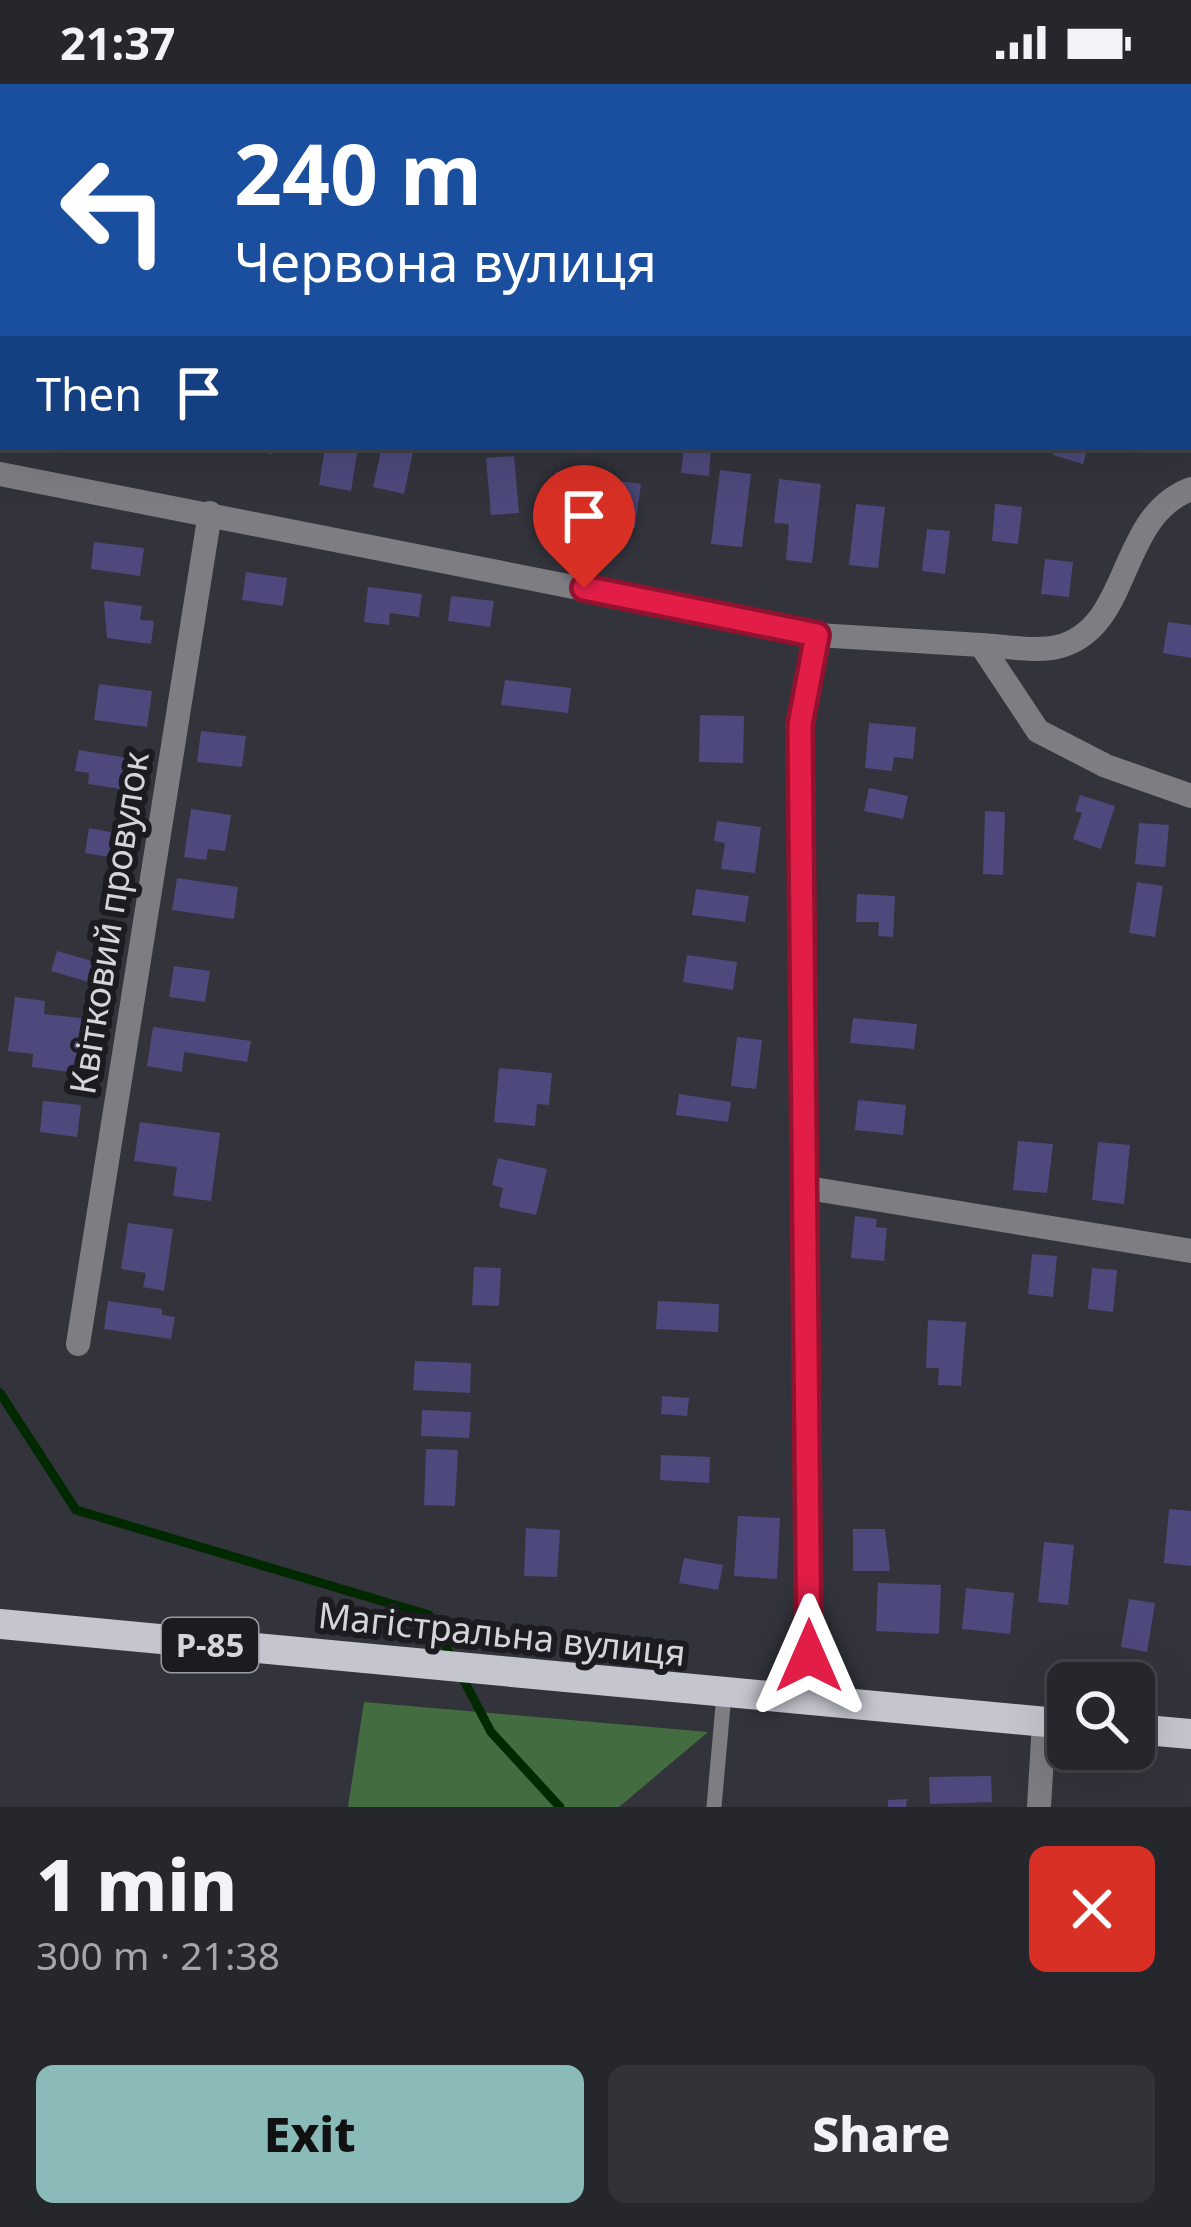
<!DOCTYPE html>
<meta charset="utf-8">
<style>
body{margin:0;font-family:"Noto Sans",sans-serif;background:#323239;color:#f1f3f6;height:100vh;display:flex;flex-direction:column;font-size:45px;white-space:nowrap}
*{box-sizing:border-box;margin:0}
p{font-size:39px;color:#a4a5aa}
.icon{flex:none;width:66px;height:66px;fill:none;stroke:currentColor;stroke-width:2;stroke-linecap:round;stroke-linejoin:round}
.map{position:relative;height:1723px;overflow:hidden}
.sheet{display:flex;flex-direction:column;background:#26262d;flex:1}
.sheet>*{flex:none}
.banner{position:absolute;left:0px;top:0px;width:1191px;height:366px;box-shadow:0 12px 48px #0002,0 0 0 3px #424349;background:#1a4fa0;color:#fff;overflow:hidden}
.controls{position:absolute;left:1047px;top:1578px;display:grid;gap:24px}
.controls a{display:grid;place-items:center;width:108px;height:108px;border-radius:18px;background:#26262d;box-shadow:0 12px 48px #0002,0 0 0 3px #424349;font-size:60px}
.pin{position:absolute;display:grid;place-items:center;width:102px;height:102px;color:#fff;margin:-123px -51px;border-radius:50% 50% 50% 0;rotate:-45deg;box-shadow:0 0 12px #0007}
.pin .icon{rotate:45deg}
.me{position:absolute;width:132px;margin:-66px;rotate:0deg;stroke-linejoin:round;filter:drop-shadow(0 0 9px #0008)}
.turn{display:flex;align-items:center;gap:42px;height:252px;padding:0 36px;font-size:54px}
.turn .icon{width:156px;height:156px;stroke-width:2.5}
.turn b{display:block;font-size:84px;line-height:102px}
.then{display:flex;align-items:center;height:114px;padding:0 36px;background:#0003;gap:24px;font-size:45px}
.round{display:grid;place-items:center;flex:none;width:126px;height:126px;border-radius:18px;background:#323239}
.summary{display:flex;align-items:center;justify-content:space-between;height:204px;padding:0 36px}
h1{font-size:72px;font-weight:800;line-height:90px}
.button{display:flex;gap:24px;margin-top:auto;padding:24px 36px}
.button a{flex:1;height:138px;border-radius:18px;background:#8bbbb9;color:#111;font-size:48px;font-weight:800;line-height:138px;text-align:center}
.button a+a{background:#323239;color:#f1f3f6}
.status{display:flex;justify-content:space-between;align-items:center;height:84px;padding:0 60px;background:#26262d;direction:ltr}
.status svg{height:33px;fill:currentColor}
.map>svg:first-child{display:block}
.forest{fill:#436c40}
.lines{fill:none;stroke-linecap:round;stroke-linejoin:round}
.stream{stroke:#002900;stroke-width:9}
.building{fill:#4d497c}
.lane{stroke:#7d7d82;stroke-width:15}
.street{stroke:#7d7d82;stroke-width:24}
.primary{stroke:#c5c5cf;stroke-width:30}
.route-casing{stroke:#92132f;stroke-width:30}
.route{stroke:#e11d48;stroke-width:21}
.labels{text-anchor:middle;stroke-width:12;stroke-linejoin:round;paint-order:stroke}
.shield{fill:#1b1b20;stroke:#9c9ca2;stroke-width:3}
.shield-label{font-size:33px;font-weight:bold;fill:#d4d4da}
.street-label{font-size:36px;fill:#d4d4da;stroke:#1b1b20}
</style>
<div class="status"><b>21:37</b><svg viewBox="0 0 49 12"><path d="M0 12V9h3v3zM5 12V6h3v6zM10 12V3h3v9zM15 12V0h3v12zM26 1h20v11H26zM47 4h2v5h-2z"/></svg></div>
<div class="map">
<svg width="1191" height="1723" viewBox="0 0 1191 1723">
<rect width="100%" height="100%" fill="#33333c"/>
<!-- forest -->
<path class="forest" d="M364,1618L708,1648L619,1723H348Z"/>
<g class="lines">
<!-- stream -->
<g class="stream">
<path d="M0,1309L76,1426L429,1531L452,1574"/>
<path d="M460,1589L491,1648L560,1723"/>
</g>
</g>
<!-- building -->
<g class="building">
<path d="M235,363H273L272,370Z"/>
<path d="M325,363H358L351,407L319,401Z"/>
<path d="M382,363H414L404,410L373,403Z"/>
<path d="M684,363H711L709,392L681,389Z"/>
<path d="M1055,363H1088L1083,380L1053,371Z"/>
<path d="M514,372L519,429L491,431L486,374Z"/>
<path d="M720,386L751,390L742,463L711,460Z"/>
<path d="M555,388L589,393L581,440L548,436Z"/>
<path d="M779,395L821,400L812,479L786,476L789,440L774,439Z"/>
<path d="M619,397L641,400L635,444L613,442Z"/>
<path d="M856,420L885,423L878,484L849,481Z"/>
<path d="M995,420L1022,423L1018,460L992,457Z"/>
<path d="M927,445L950,447L945,490L922,487Z"/>
<path d="M94,458L144,464L140,492L91,485Z"/>
<path d="M1045,475L1073,478L1069,513L1041,510Z"/>
<path d="M246,488L287,494L283,522L242,516Z"/>
<path d="M368,503L422,510L419,533L390,529L389,541L364,538Z"/>
<path d="M451,512L494,517L490,543L448,537Z"/>
<path d="M104,517L142,522L140,536L154,537L151,560L107,554Z"/>
<path d="M1168,538L1191,541V574L1163,569Z"/>
<path d="M505,596L571,604L568,629L501,621Z"/>
<path d="M99,600L152,607L147,643L94,636Z"/>
<path d="M700,631L744,632L743,679L699,678Z"/>
<path d="M869,639L916,643L913,675L894,673L892,687L865,684Z"/>
<path d="M201,647L246,652L242,683L197,678Z"/>
<path d="M79,666L139,676L134,707L88,700L89,689L75,687Z"/>
<path d="M869,704L908,712L903,735L864,727Z"/>
<path d="M1080,711L1115,722L1101,765L1073,755L1082,729L1075,727Z"/>
<path d="M191,725L231,731L225,767L208,765L206,776L184,773Z"/>
<path d="M985,727L1005,728L1003,791L983,790Z"/>
<path d="M717,737L761,743L755,789L721,785L725,759L714,757Z"/>
<path d="M1139,739L1169,741L1165,783L1135,780Z"/>
<path d="M89,744L126,751L122,775L85,769Z"/>
<path d="M177,794L238,803L234,835L172,826Z"/>
<path d="M1137,798L1163,802L1155,853L1129,849Z"/>
<path d="M696,805L749,812L745,838L692,831Z"/>
<path d="M857,810L895,812L893,853L878,852L879,838H856Z"/>
<path d="M57,867L95,878L89,898L51,887Z"/>
<path d="M687,871L737,878L733,906L683,898Z"/>
<path d="M174,882L210,887L205,918L169,913Z"/>
<path d="M15,913L45,917L44,930L99,936L92,991L32,983L33,970L8,967Z"/>
<path d="M853,934L917,940L914,965L850,959Z"/>
<path d="M153,943L251,957L247,978L184,968L182,988L147,982Z"/>
<path d="M737,953L762,956L756,1005L731,1002Z"/>
<path d="M499,984L552,989L549,1021L537,1020L535,1042L494,1038Z"/>
<path d="M679,1010L731,1018L728,1038L676,1031Z"/>
<path d="M858,1016L906,1021L903,1051L855,1046Z"/>
<path d="M43,1017L81,1021L77,1053L40,1048Z"/>
<path d="M140,1038L220,1049L211,1117L173,1112L177,1083L134,1077Z"/>
<path d="M1018,1057L1053,1060L1047,1109L1013,1106Z"/>
<path d="M1098,1058L1130,1061L1124,1120L1092,1116Z"/>
<path d="M498,1074L547,1085L536,1131L499,1123L503,1104L492,1101Z"/>
<path d="M855,1132L877,1135L876,1143L887,1144L884,1177L851,1174Z"/>
<path d="M128,1139L173,1145L164,1207L143,1203L146,1189L121,1185Z"/>
<path d="M1032,1170L1057,1172L1053,1213L1028,1210Z"/>
<path d="M474,1183L501,1184L499,1222L472,1221Z"/>
<path d="M1092,1184L1117,1186L1113,1228L1088,1225Z"/>
<path d="M108,1217L162,1225V1231L175,1233L171,1255L104,1245Z"/>
<path d="M658,1217L719,1220L718,1248L656,1245Z"/>
<path d="M928,1236L966,1238L961,1302L938,1301L939,1284H926Z"/>
<path d="M415,1277L471,1279L470,1309L413,1306Z"/>
<path d="M662,1312L689,1314L687,1332L661,1330Z"/>
<path d="M422,1326L471,1328L469,1354L421,1352Z"/>
<path d="M426,1365L458,1366L455,1422L424,1421Z"/>
<path d="M661,1371L710,1373L709,1399L660,1396Z"/>
<path d="M1169,1425L1191,1427V1482L1164,1479Z"/>
<path d="M738,1432L780,1434L777,1495L734,1492Z"/>
<path d="M526,1444L560,1446L557,1493L524,1492Z"/>
<path d="M853,1445H885L890,1487H853Z"/>
<path d="M1044,1458L1074,1461L1068,1521L1038,1518Z"/>
<path d="M684,1474L723,1481L718,1506L679,1499Z"/>
<path d="M878,1499L941,1501L939,1550L876,1547Z"/>
<path d="M966,1504L1014,1509L1010,1550L962,1545Z"/>
<path d="M1129,1515L1155,1519L1147,1568L1121,1563Z"/>
<path d="M991,1692L992,1718L930,1720L929,1693Z"/>
<path d="M907,1715L906,1723H888V1716Z"/>
</g>
<g class="lines">
<!-- lane -->
<path class="lane" d="M714,1723L724,1610"/>
<!-- street -->
<g class="street">
<path d="M0,390L817,551L981,561L1038,647L1106,682L1191,712"/>
<path d="M981,561C1005,562 1034,568 1057,563C1133,545 1116,433 1191,405"/>
<path d="M808,1104L1191,1167"/>
<path d="M78,1260L210,429"/>
<path d="M810,1619L799,641L817,551"/>
<path d="M1039,1723L1044,1638"/>
</g>
<!-- primary -->
<g class="primary">
<path d="M0,1540L1068,1640"/>
<path d="M1134,1645L1191,1650"/>
</g>
</g>
<g class="lines">
<!-- route casing -->
<g class="route-casing">
<path id="route" d="M584,504L817,551L800,641L809,1572"/>
</g>
<!-- route -->
<use href="#route" class="route"/>
</g>
<g class="labels">
<!-- shield labels -->
<rect class="shield" x="162" y="1534" width="96" height="54" rx="9"/>
<g class="shield-label">
<text x="210" y="1573">Р-85</text>
</g>
<!-- street labels -->
<g class="street-label">
<text transform="translate(109 839) rotate(-81)" y="13">Квітковий провулок</text>
<text transform="translate(502 1550) rotate(6)" y="13">Магістральна вулиця</text>
</g>
</g>
</svg>
<div class="controls">
<a><svg class="icon" aria-label="search" viewBox="0 0 24 24"><circle cx="10" cy="10" r="6"/><path d="M15 15l6 6"/></svg></a>
</div>
<div class="pin" style="left:584px;top:504px;background:#d93025"><svg class="icon" aria-label="arrive" viewBox="0 0 24 24"><path d="M6 21V4h12l-3 4 3 4H6"/></svg></div>
<svg class="me" style="left:809px;top:1572px" viewBox="-20 -20 40 40"><path d="M0-17L14 15 0 8-14 15z" fill="#e11d48" stroke="#fff" stroke-width="4"/></svg>
<div class="banner">
<div class="turn"><svg class="icon" aria-label="left" viewBox="0 0 24 24"><path d="M17 20v-9H6M10 6l-5 5 5 5"/></svg><div><b>240 m</b>Червона вулиця</div></div>
<div class="then">Then<svg class="icon" aria-label="arrive" viewBox="0 0 24 24"><path d="M6 21V4h12l-3 4 3 4H6"/></svg></div>
</div>
</div>
<section class="sheet">
<div class="summary"><div><h1>1 min</h1><p>300 m · 21:38</p></div><a class="round" style="background:#d93025;color:#fff"><svg class="icon" aria-label="close" viewBox="0 0 24 24"><path d="M6 6l12 12M18 6L6 18"/></svg></a></div>
<div class="button"><a>Exit</a><a>Share</a></div>
</section>
